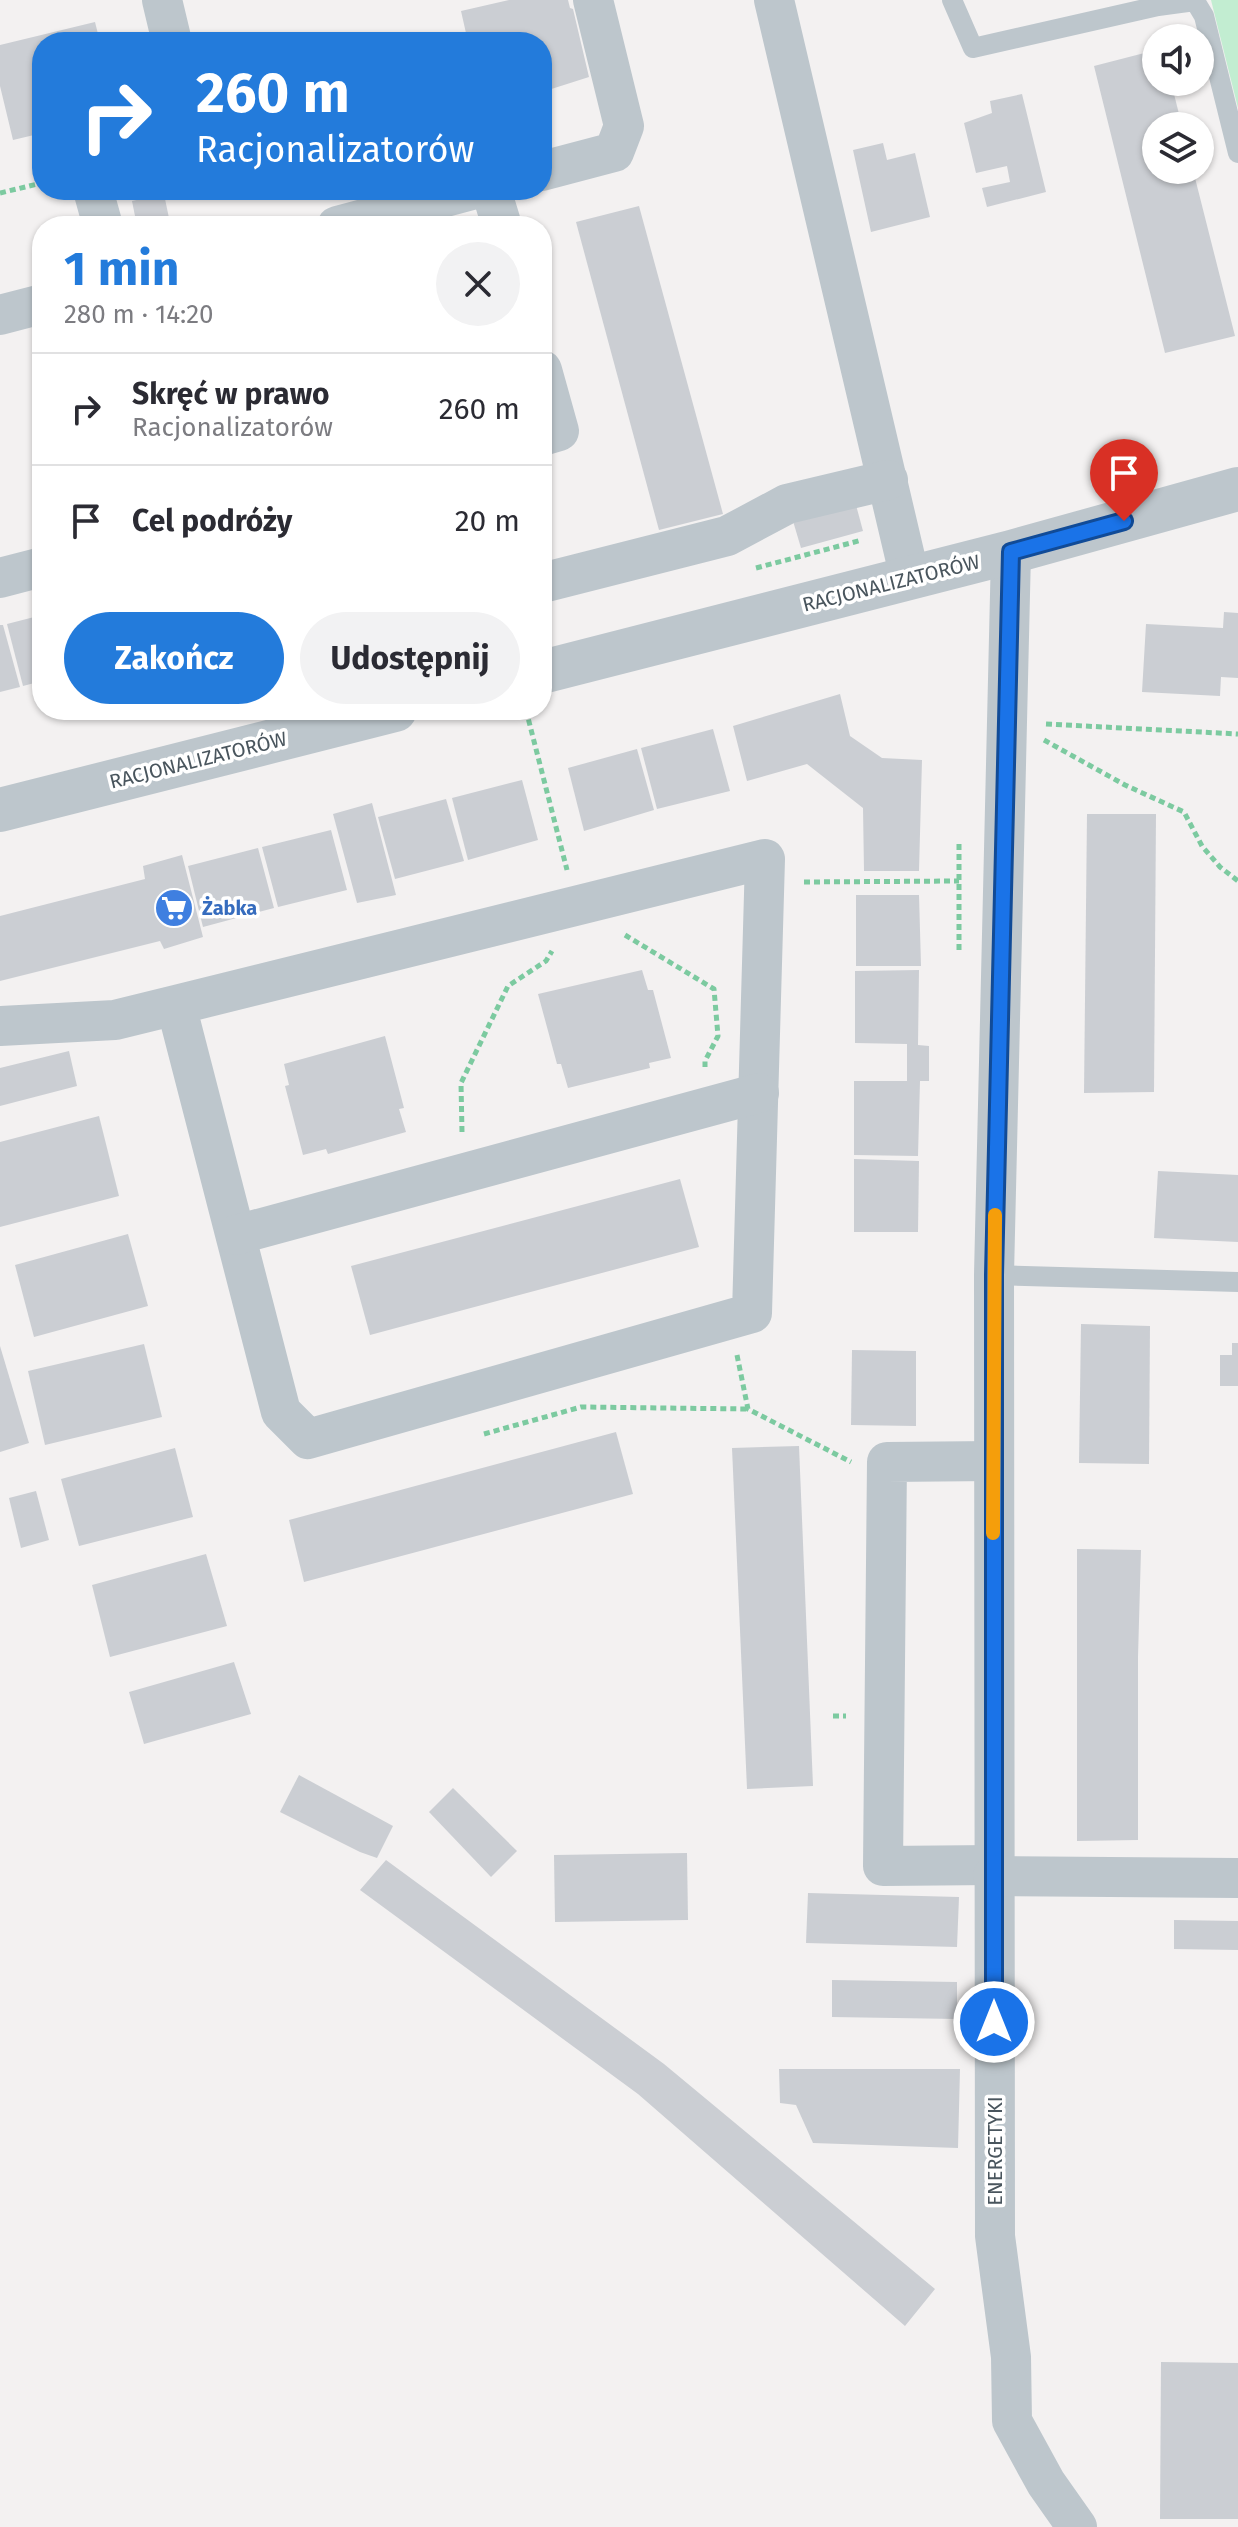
<!DOCTYPE html>
<html lang="pl">
<meta charset="utf-8">
<style>
body{margin:0;font-family:"Fira Sans",sans-serif;background:#f2f2f3;color:#2b2b33;height:100vh;display:flex;flex-direction:column;font-size:30px;white-space:nowrap}
*{box-sizing:border-box;margin:0}
p{font-size:26px;color:#7c7c81}
.icon{flex:none;width:44px;height:44px;fill:none;stroke:currentColor;stroke-width:2;stroke-linecap:round;stroke-linejoin:round}
.map{position:relative;flex:1;overflow:hidden}
.sheet{position:absolute;left:32px;top:216px;width:520px;height:504px;display:flex;flex-direction:column;background:#fff;border-radius:32px;box-shadow:0 2px 6px #0004}
.sheet>*{flex:none}
.hud{position:absolute;left:32px;top:32px;width:520px;height:168px;border-radius:32px;box-shadow:0 2px 6px #0004;background:#237bdb;color:#fff;overflow:hidden}
.controls{position:absolute;left:1142px;top:24px;display:grid;gap:16px}
.controls a{display:grid;place-items:center;width:72px;height:72px;border-radius:50%;background:#fff;box-shadow:0 2px 6px #0004;font-size:40px}
.pin{position:absolute;display:grid;place-items:center;width:68px;height:68px;color:#fff;margin:-82px -34px;border-radius:50% 50% 50% 0;rotate:-45deg;box-shadow:0 0 8px #0007}
.pin .icon{rotate:45deg}
.me{position:absolute;width:88px;margin:-44px;rotate:0deg;stroke-linejoin:round;filter:drop-shadow(0 0 6px #0008)}
.turn{display:flex;align-items:center;gap:28px;height:168px;padding:0 32px;font-size:36px}
.turn .icon{width:104px;height:104px;stroke-width:2.5}
.turn b{display:block;font-size:56px;line-height:68px}
.round{display:grid;place-items:center;flex:none;width:84px;height:84px;border-radius:42px;background:#f2f2f3}
.overview{display:flex;align-items:center;justify-content:space-between;height:136px;padding:0 32px}
h1{font-size:48px;font-weight:700;line-height:60px;color:#237bdb}
.cta{display:flex;gap:16px;margin-top:auto;padding:16px 32px}
.cta a{flex:1;height:92px;border-radius:48px;background:#237bdb;color:#fff;font-size:32px;font-weight:700;line-height:92px;text-align:center}
.cta a+a{background:#f2f2f3;color:#2b2b33}
ul{padding:0;list-style:none}
li{display:flex;align-items:center;gap:24px;height:112px;padding:0 32px;border-top:2px solid #e1e1e2}
li div{flex:1}
li b{display:block;font-size:30px}
li em{font-style:normal}
.map>svg:first-child{display:block}
.green{fill:#c2edd1}
.building{fill:#cbced3}
.lines{fill:none;stroke-linecap:round;stroke-linejoin:round}
.path{stroke:#7ccaa0;stroke-width:5;stroke-dasharray:6 4;stroke-linecap:butt}
.service{stroke:#bdc6cc;stroke-width:20}
.minor{stroke:#bdc6cc;stroke-width:40}
.tertiary{stroke:#bdc6cc;stroke-width:44}
.route-casing{stroke:#114b97;stroke-width:20}
.route{stroke:#1a73e8;stroke-width:14}
.slow{stroke:#f59e0b;stroke-width:14}
.labels{text-anchor:middle;stroke-width:7;stroke-linejoin:round;paint-order:stroke}
.street-label{font-size:20px;fill:#49555d;stroke:#fff}
.shop-label{font-size:20px;font-weight:bold;fill:#366cbe;stroke:#fff;text-anchor:start}
</style>
<div class="map">
<svg width="1238" height="2527" viewBox="0 0 1238 2527">
<rect width="100%" height="100%" fill="#f3f1f1"/>
<!-- green -->
<path class="green" d="M1211,0H1238V108Z"/>
<!-- building -->
<g class="building">
<path d="M509,0H568L570,8L573,9L589,77L542,92V42H468L461,11Z"/>
<path d="M95,22L100,42H42V137L35,139L34,135L13,140L0,86V45Z"/>
<path d="M1156,50V82H1171L1182,126H1156V170H1193L1235,336L1165,353L1094,66Z"/>
<path d="M1022,94L1046,192L987,207L982,188L1010,182L1007,166L976,173L964,123L992,113L990,101Z"/>
<path d="M883,143L887,160L915,153L930,217L871,232L853,150Z"/>
<path d="M164,194L170,223L137,226L132,201Z"/>
<path d="M639,206L723,514L659,530L576,222Z"/>
<path d="M856,505L863,531L801,548L793,521Z"/>
<path d="M1224,612L1238,613V678L1221,677L1220,696L1142,692L1146,624L1223,628Z"/>
<path d="M42,615V681L23,686L7,624Z"/>
<path d="M0,625H3L20,687L0,692Z"/>
<path d="M840,694L850,736L882,758L922,760L919,871H864L863,808L807,764L747,781L733,726Z"/>
<path d="M713,729L730,791L657,809L641,748Z"/>
<path d="M637,749L654,810L584,831L568,768Z"/>
<path d="M522,780L538,840L468,860L452,798Z"/>
<path d="M446,799L464,861L395,879L378,817Z"/>
<path d="M372,803L396,895L357,903L333,814Z"/>
<path d="M1087,814H1156L1154,1092L1084,1093Z"/>
<path d="M331,830L347,890L278,907L262,847Z"/>
<path d="M258,848L274,908L203,927L188,866Z"/>
<path d="M182,855L203,937L164,949L160,941L0,981V916L145,879L143,866Z"/>
<path d="M856,895H919L921,966H856Z"/>
<path d="M642,970L648,990H653L671,1058L649,1063L650,1068L568,1088L561,1064H557L538,994Z"/>
<path d="M919,970L918,1045L929,1046V1081H920L918,1156L854,1155V1081H907V1044L855,1043V971Z"/>
<path d="M385,1036L404,1108L399,1109L406,1132L328,1154L326,1149L303,1155L285,1086L289,1085L284,1064Z"/>
<path d="M69,1051L77,1086L0,1106V1068Z"/>
<path d="M99,1116L119,1196L0,1227V1142Z"/>
<path d="M854,1159L919,1161L918,1232H854Z"/>
<path d="M1158,1171L1238,1175V1242L1154,1238Z"/>
<path d="M680,1179L699,1247L370,1335L351,1266Z"/>
<path d="M128,1234L148,1306L34,1337L15,1265Z"/>
<path d="M1081,1324L1150,1326L1149,1464L1079,1463Z"/>
<path d="M1232,1343H1238V1386H1220V1355H1232Z"/>
<path d="M144,1344L162,1417L45,1445L28,1371Z"/>
<path d="M0,1346L29,1443L0,1452Z"/>
<path d="M852,1350L916,1351V1426L851,1425Z"/>
<path d="M616,1432L633,1494L304,1582L289,1520Z"/>
<path d="M799,1446L813,1786L747,1789L732,1448Z"/>
<path d="M175,1448L193,1517L79,1546L61,1479Z"/>
<path d="M36,1491L49,1540L21,1548L9,1498Z"/>
<path d="M1077,1549L1141,1550L1138,1657V1840L1077,1841Z"/>
<path d="M206,1554L227,1626L110,1657L92,1585Z"/>
<path d="M234,1662L251,1714L144,1744L129,1692Z"/>
<path d="M299,1775L393,1826L377,1858L360,1852L280,1812Z"/>
<path d="M453,1788L517,1851L491,1877L429,1812Z"/>
<path d="M687,1853L688,1920L555,1922L554,1855Z"/>
<path d="M386,1860L664,2064L935,2289L905,2326L638,2094L360,1890Z"/>
<path d="M808,1893L959,1897L957,1947L806,1943Z"/>
<path d="M1174,1920L1238,1921V1950L1174,1949Z"/>
<path d="M832,1980L957,1982V2019L832,2017Z"/>
<path d="M779,2069H960L958,2148L813,2143L796,2105L780,2103Z"/>
<path d="M1161,2362L1238,2363V2519H1160Z"/>
</g>
<g class="lines">
<!-- path -->
<g class="path">
<path d="M0,193L42,183"/>
<path d="M756,568L862,540"/>
<path d="M526,710L567,870"/>
<path d="M1046,724L1238,734"/>
<path d="M1044,740L1125,785L1184,812L1202,846L1220,867L1238,881"/>
<path d="M959,844V952"/>
<path d="M804,882L959,881"/>
<path d="M625,935L714,989L718,1036L705,1061V1067"/>
<path d="M462,1132L461,1083L508,986L546,961L552,951"/>
<path d="M737,1355L748,1409L851,1462"/>
<path d="M484,1434L581,1407L748,1409"/>
<path d="M833,1716H846"/>
</g>
<!-- service -->
<g class="service">
<path d="M952,0L973,48L1158,6L1195,1L1204,16L1238,153"/>
<path d="M994,1275L1238,1282"/>
</g>
<!-- minor -->
<g class="minor">
<path d="M162,0L172,42"/>
<path d="M774,0L910,578"/>
<path d="M542,171L614,152L624,126L593,0"/>
<path d="M93,190L103,226"/>
<path d="M491,190L502,226"/>
<path d="M337,226L472,190"/>
<path d="M0,315L42,304"/>
<path d="M542,370L559,431L542,436"/>
<path d="M1011,552L994,1275L995,2236L1011,2357L1012,2421L1046,2483L1077,2527"/>
<path d="M0,578L42,567"/>
<path d="M542,583L727,536L787,504L888,480"/>
<path d="M0,1026L115,1020L176,1005L765,859L752,1313L308,1439L281,1412L176,1005"/>
<path d="M236,1235L759,1093"/>
<path d="M993,1865L883,1866L887,1462L993,1461"/>
<path d="M993,1876L1236,1878"/>
</g>
<!-- tertiary -->
<g class="tertiary">
<path d="M542,672L1011,552L1238,489"/>
<path d="M0,810L395,710"/>
</g>
</g>
<g class="lines">
<!-- route casing -->
<g class="route-casing">
<path id="route" d="M994,2022V1275L1011,552L1124,521"/>
</g>
<!-- route -->
<use href="#route" class="route"/>
<!-- slow -->
<path class="slow" d="M993,1533L995,1215"/>
</g>
<!-- icons -->
<defs>
<g id="supermarket-disc" transform="scale(2)"><circle r="9.5" fill="#3f7fe0" stroke="#fff"/><path d="M-6-5.5h2.5l.6 2H6L4.5 2H-2.5L-4.4-4H-6ZM-1.5 3.2a1.3 1.3 0 1 0 .1 0ZM3 3.2a1.3 1.3 0 1 0 .1 0Z" fill="#fff"/></g>
</defs>
<g fill-rule="evenodd">
<use href="#supermarket-disc" x="174" y="908"/>
</g>
<g class="labels">
<!-- street labels -->
<g class="street-label">
<text transform="translate(891 583) rotate(-14)" y="7">RACJONALIZATORÓW</text>
<text transform="translate(198 760) rotate(-14)" y="7">RACJONALIZATORÓW</text>
<text transform="translate(995 2151) rotate(-90)" y="7">ENERGETYKI</text>
</g>
<!-- shop labels -->
<g class="shop-label">
<text x="202" y="915">Żabka</text>
</g>
</g>
</svg>
<div class="controls">
<a><svg class="icon" aria-label="sound" viewBox="0 0 24 24"><path d="M4 9h4l5-4v14l-5-4H4zM17 9q2 3 0 6"/></svg></a>
<a><svg class="icon" aria-label="layers" viewBox="0 0 24 24"><path d="M12 4l9 5-9 5-9-5zM3 14l9 5 9-5"/></svg></a>
</div>
<div class="pin" style="left:1124px;top:521px;background:#d93025"><svg class="icon" aria-label="arrive" viewBox="0 0 24 24"><path d="M6 21V4h12l-3 4 3 4H6"/></svg></div>
<svg class="me" style="left:994px;top:2022px" viewBox="-20 -20 40 40"><circle r="17" fill="#1a73e8" stroke="#fff" stroke-width="3"/><path d="M0-11L8 9 0 5-8 9z" fill="#fff"/></svg>
<div class="hud">
<div class="turn"><svg class="icon" aria-label="right" viewBox="0 0 24 24"><path d="M7 20v-9h11M14 6l5 5-5 5"/></svg><div><b>260 m</b>Racjonalizatorów</div></div>
</div>
<section class="sheet">
<div class="overview"><div><h1>1 min</h1><p>280 m · 14:20</p></div><a class="round"><svg class="icon" aria-label="close" viewBox="0 0 24 24"><path d="M6 6l12 12M18 6L6 18"/></svg></a></div>
<ul>
<li><svg class="icon" aria-label="right" viewBox="0 0 24 24"><path d="M7 20v-9h11M14 6l5 5-5 5"/></svg><div><b>Skręć w prawo</b><p>Racjonalizatorów</p></div><em>260 m</em></li>
<li><svg class="icon" aria-label="arrive" viewBox="0 0 24 24"><path d="M6 21V4h12l-3 4 3 4H6"/></svg><div><b>Cel podróży</b></div><em>20 m</em></li>
</ul>
<div class="cta"><a>Zakończ</a><a>Udostępnij</a></div>
</section>
</div>
